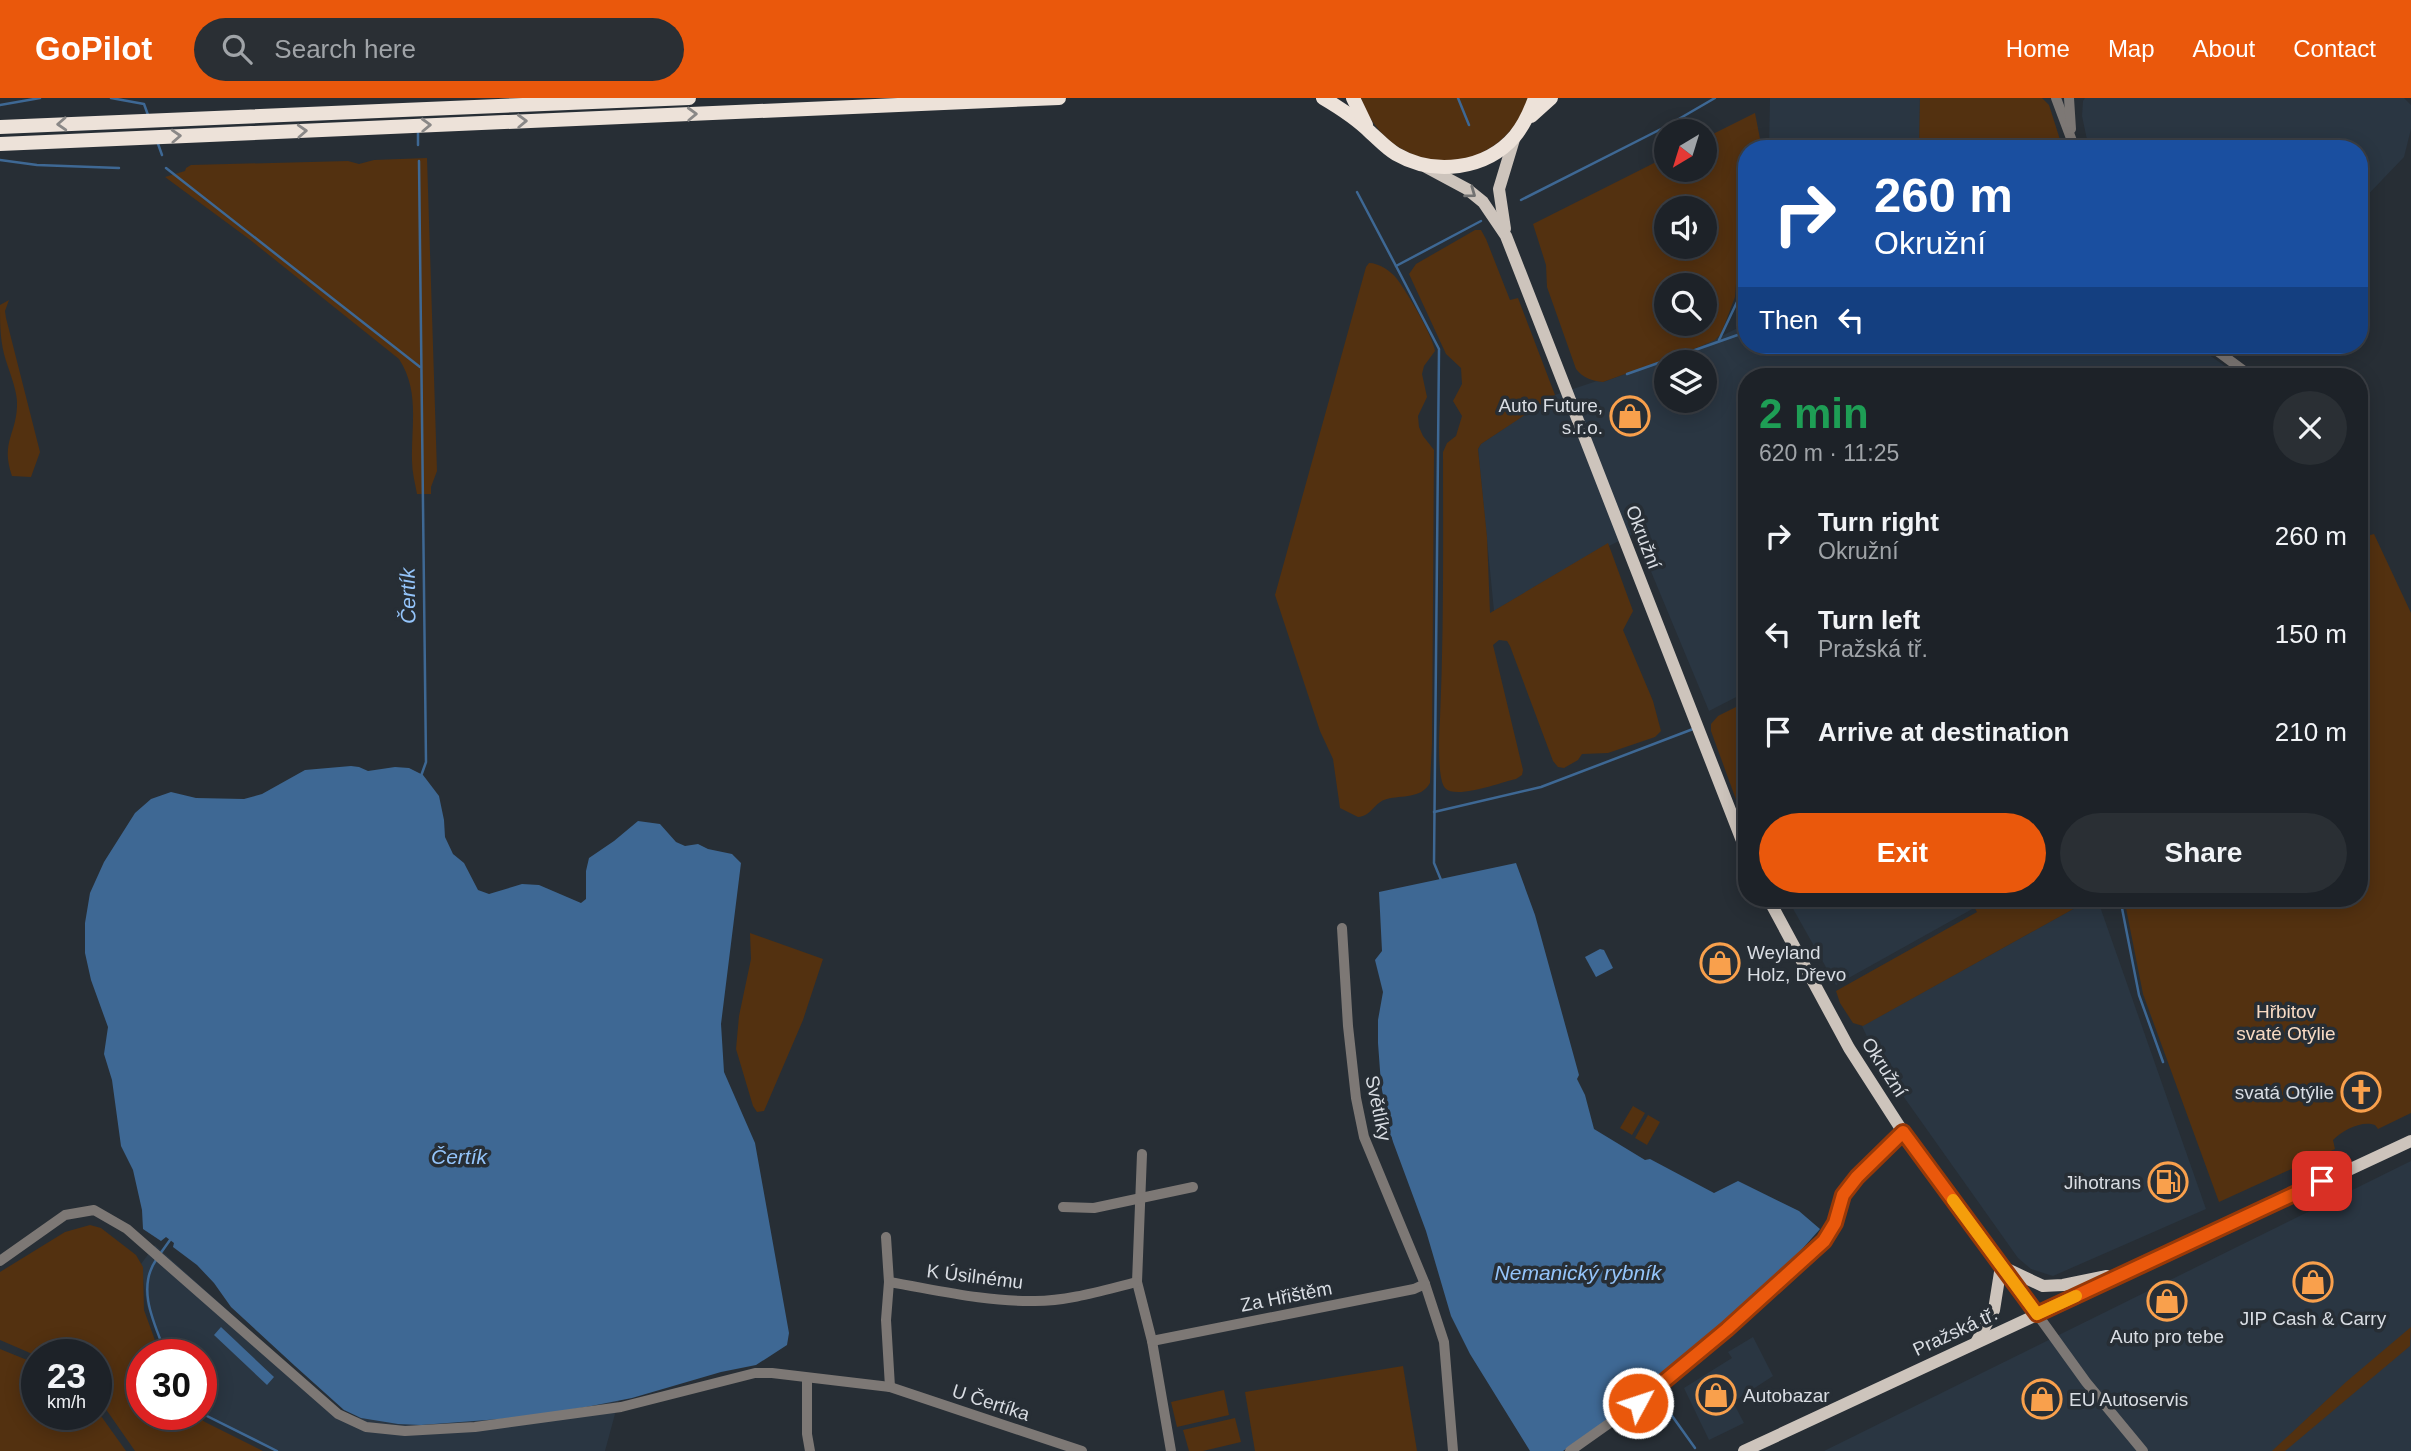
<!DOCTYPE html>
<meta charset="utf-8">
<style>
body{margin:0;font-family:Arial,sans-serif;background:#2a2f34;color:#f1f3f6;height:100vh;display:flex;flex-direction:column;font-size:26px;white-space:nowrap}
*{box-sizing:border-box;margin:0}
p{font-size:23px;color:#a0a4a8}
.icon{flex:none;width:38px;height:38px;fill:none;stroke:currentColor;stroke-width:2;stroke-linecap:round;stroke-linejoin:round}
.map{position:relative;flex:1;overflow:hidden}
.sheet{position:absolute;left:1738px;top:270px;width:630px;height:539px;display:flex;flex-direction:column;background:#1d2228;border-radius:28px;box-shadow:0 4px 18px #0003,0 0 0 2px #3b3f45}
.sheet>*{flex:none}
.guide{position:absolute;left:1738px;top:42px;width:630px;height:214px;border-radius:28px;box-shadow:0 4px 18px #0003,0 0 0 2px #3b3f45;background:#1a4fa0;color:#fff;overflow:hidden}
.needle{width:46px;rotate:218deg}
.buttons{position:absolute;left:1654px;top:21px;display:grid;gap:14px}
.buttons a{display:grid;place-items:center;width:63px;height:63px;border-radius:50%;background:#1d2228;box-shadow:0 4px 18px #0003,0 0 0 2px #3b3f45;font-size:35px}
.speed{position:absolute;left:21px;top:1241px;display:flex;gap:14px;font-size:35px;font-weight:700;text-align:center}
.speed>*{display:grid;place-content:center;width:91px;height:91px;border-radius:50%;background:#1d2228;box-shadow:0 4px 18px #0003,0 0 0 2px #3b3f45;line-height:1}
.speed small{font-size:18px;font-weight:400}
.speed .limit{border:10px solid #d22;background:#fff;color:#111}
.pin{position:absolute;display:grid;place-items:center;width:60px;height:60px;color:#fff;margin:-30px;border-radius:14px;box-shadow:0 4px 10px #0006}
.me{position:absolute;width:77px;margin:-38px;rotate:50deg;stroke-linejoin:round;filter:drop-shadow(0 0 5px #0008)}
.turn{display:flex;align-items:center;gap:24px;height:147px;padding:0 21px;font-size:32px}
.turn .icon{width:91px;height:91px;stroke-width:2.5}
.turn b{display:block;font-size:49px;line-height:60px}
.then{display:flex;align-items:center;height:66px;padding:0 21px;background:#0003;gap:14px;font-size:26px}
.round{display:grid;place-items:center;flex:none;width:74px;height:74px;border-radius:37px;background:#2a2f34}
.summary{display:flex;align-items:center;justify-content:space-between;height:119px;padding:0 21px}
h1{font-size:42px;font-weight:800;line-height:52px;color:#1e9e55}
.primary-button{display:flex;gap:14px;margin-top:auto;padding:14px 21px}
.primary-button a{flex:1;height:80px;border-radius:42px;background:#ea580c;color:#fff;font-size:28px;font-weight:800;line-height:80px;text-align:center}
.primary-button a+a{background:#2a2f34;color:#f1f3f6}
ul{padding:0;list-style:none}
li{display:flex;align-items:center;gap:21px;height:98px;padding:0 21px}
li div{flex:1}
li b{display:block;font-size:26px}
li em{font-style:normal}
header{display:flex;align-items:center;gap:42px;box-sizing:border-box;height:98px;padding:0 35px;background:#ea580c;color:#fff}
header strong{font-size:33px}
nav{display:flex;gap:38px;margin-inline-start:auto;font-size:24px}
.search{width:490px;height:63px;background:#2a2f34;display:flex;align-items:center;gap:18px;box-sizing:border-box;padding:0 24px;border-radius:38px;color:#a0a4a8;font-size:26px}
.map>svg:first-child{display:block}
.built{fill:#2a3642;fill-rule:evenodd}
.green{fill:#533110;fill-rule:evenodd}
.water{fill:#3e6894}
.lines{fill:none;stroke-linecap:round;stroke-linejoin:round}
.stream{stroke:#3e6894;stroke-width:2.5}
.minor{stroke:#7d7875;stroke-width:10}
.major{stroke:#cdc4bc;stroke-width:12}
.highway{stroke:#ede2d9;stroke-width:14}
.oneway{stroke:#8a8887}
.oneway2{stroke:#727272}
.route-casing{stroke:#983908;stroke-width:18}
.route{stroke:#ea580c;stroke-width:12}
.slow{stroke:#f59e0b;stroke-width:12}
.labels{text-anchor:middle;stroke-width:7;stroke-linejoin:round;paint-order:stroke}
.poi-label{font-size:19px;fill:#d9dde3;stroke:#272e35;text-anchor:end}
.street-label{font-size:19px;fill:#d9dde3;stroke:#272e35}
.park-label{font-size:19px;fill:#f8dac3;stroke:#272e35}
.water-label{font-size:21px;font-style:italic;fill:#94c4fa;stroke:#272e35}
</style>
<header>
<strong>GoPilot</strong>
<div class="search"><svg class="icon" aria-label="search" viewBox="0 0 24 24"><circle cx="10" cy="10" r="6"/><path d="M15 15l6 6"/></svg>Search here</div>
<nav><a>Home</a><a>Map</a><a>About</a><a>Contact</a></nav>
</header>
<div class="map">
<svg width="2411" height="1353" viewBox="0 0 2411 1353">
<rect width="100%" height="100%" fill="#272e35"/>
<!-- built -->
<g class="built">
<path d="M1770,0H1920L1919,51H1769Z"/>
<path d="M2085,0H2404L2411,7V31L2404,59L2359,106V51H2089L2082,18L2083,3Z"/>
<path d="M1746,226V247H2195L2239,278H1746V594L1709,613L1635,435L1609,448L1608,446L1494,513L1478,351L1481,346L1552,298L1597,283L1603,284L1699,249ZM1666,264H1704V303H1666Z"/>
<path d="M1787,800H1992L1836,887Z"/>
<path d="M2093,800H2097L2206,1111L2053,1178L2031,1171L2018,1160L1879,964L1862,928Z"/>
<path d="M2411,1063V1353H1824Z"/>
<path d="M155,1147L347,1320L625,1279L605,1353H276L199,1316H201V1256H165L147,1208L141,1166Z"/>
<path d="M1753,1239L1773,1278L1733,1304L1744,1325L1709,1342L1684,1290L1732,1260L1728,1254Z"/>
</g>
<!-- green -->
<g class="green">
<path d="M1361,0H1528C1501,84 1389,83 1361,0Z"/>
<path d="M1920,0H2042L2049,7L2063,51H1919Z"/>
<path d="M1755,15L1762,51H1746V134L1738,159L1735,199L1721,236L1715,242L1699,249L1603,284C1592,283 1583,280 1576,271L1547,189L1546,167L1533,126L1666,59V72H1704L1705,40ZM1666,110H1704V149H1666ZM1666,187H1704V226H1666Z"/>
<path d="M427,60L437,373L431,389V396H417C415,385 412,374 412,363C411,328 420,293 399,261L249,141L165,79L185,73L186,70L191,67L348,63L359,66L374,62Z"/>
<path d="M1475,132H1481L1486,141L1510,202L1518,200L1555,297L1481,346L1478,351L1487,439L1490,515L1608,445L1633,513L1623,532L1653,603L1661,633L1655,639L1608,655L1582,656L1578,662L1564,670L1558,669L1553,663L1510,548L1507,543L1499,542L1493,547L1523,672L1522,677L1516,681C1501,684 1456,702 1445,690C1437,681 1439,635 1440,621C1444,532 1443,443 1443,354L1447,345L1456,338L1462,318L1453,303L1462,286L1461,270L1446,256L1409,176L1416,166Z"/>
<path d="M1369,165C1379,165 1391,173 1397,181C1407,194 1433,238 1435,253L1424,268L1422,276L1427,299L1418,318L1419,329L1423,338L1434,352L1432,646L1430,685C1421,701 1402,697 1387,701C1374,704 1372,718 1358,719L1340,710L1333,661L1320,633L1275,497L1366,169Z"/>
<path d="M9,202L5,213L6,220L40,354L31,379L12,378C0,342 18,336 17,303C16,288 8,271 4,256C0,239 0,224 0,207Z"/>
<path d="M2374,436L2411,515V1015L2378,1031L2375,1027C2362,1022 2343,1032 2333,1042L2335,1051L2219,1104L2143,896L2124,800H2359V440Z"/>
<path d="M1746,604V729L1711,633V626L1718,618Z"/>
<path d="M1980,800H2093L1863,928L1853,925L1840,905L1836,893L1977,814L1972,805Z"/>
<path d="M750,835L823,861L803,922L764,1013L757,1014L753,1008L736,951L739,918L751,861Z"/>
<path d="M1633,1008L1645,1015L1632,1037L1620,1030Z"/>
<path d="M1648,1017L1660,1024L1647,1047L1635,1040Z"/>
<path d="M90,1127L101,1130L136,1157L143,1169L144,1212L160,1256H142V1316H194L205,1324L263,1353H135L96,1297V1256L37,1258L0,1242V1174L65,1134Z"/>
<path d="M2411,1229L2410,1248L2285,1353H2272L2346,1284Z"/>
<path d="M0,1251L37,1266V1316H96V1311L126,1353H0Z"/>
<path d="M1403,1268L1417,1353H1255L1245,1294Z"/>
<path d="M1224,1292L1229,1317L1177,1329L1171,1304Z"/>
<path d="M1235,1320L1241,1344L1203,1353H1189L1183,1332Z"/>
</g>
<!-- water -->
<g class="water">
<path d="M351,668L359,669L368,673L395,669L409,670L423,677L439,698L444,722L445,739L453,756L464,765L478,792L489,796L522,786L539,787L581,805L586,801V773L589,760L614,743L638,723L660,726L676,744L685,748L698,746L708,751L732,756L741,765L721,926L724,974L755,1045L789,1235L787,1247L756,1267L721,1274L632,1300L586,1309L527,1319L421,1327L398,1326L361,1320L344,1312L295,1268L231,1209L214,1185L197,1167L173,1149L174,1145L166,1139L161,1143L143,1131L142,1112L133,1072L121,1048L112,982L104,956L108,929L91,882L85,855V825L90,795L104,764L135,715L151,701L171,694L196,700L244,701L262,696L305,672Z"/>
<path d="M1516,765L1535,817L1579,977L1577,981L1585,997L1594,1031L1645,1062L1650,1061L1714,1095L1738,1083L1799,1113L1820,1131L1795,1159L1709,1237L1609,1321L1563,1353H1530L1470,1256L1451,1218L1426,1133L1389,1033L1381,986L1378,945V922L1383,894L1375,862L1382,853L1379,794Z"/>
<path d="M1600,851L1604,852L1613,870L1596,879L1585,859Z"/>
<path d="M221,1229L274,1279L267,1287L214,1237Z"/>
</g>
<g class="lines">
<!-- stream -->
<g class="stream">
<path d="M111,0L144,6L148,17"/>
<path d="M1458,0L1469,27"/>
<path d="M0,7L40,0"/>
<path d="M418,31V47"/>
<path d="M157,43L162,57"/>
<path d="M0,62L37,67L119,70"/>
<path d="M419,63L426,664L421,678"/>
<path d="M166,70L420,269"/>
<path d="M1357,94L1396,168"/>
<path d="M1521,102L1665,29L1715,0"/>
<path d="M1719,242L1746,185"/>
<path d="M1627,276L1746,234"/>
<path d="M1434,714L1541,689L1693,631"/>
<path d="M1441,782L1434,765L1439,251L1396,168L1481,123"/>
<path d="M2120,800L2139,897L2163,964"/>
<path d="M160,1156L170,1142"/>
<path d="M156,1162C136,1191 155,1227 166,1256"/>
<path d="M1665,1308L1695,1350"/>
<path d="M201,1315L277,1353"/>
</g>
<!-- minor -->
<g class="minor">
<path d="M2056,0L2075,51"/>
<path d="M2069,0L2071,31"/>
<path d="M2209,247L2251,278"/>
<path d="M1342,830L1348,928L1356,1000L1364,1039L1425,1186L1444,1244L1453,1353"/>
<path d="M1142,1056L1137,1184L1152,1243L1171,1353"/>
<path d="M1063,1109L1094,1110L1193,1089"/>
<path d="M886,1139L889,1184L886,1222L890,1289"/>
<path d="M0,1163L65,1117L94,1112L127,1131L338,1316L366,1329L405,1333L475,1329L621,1309L755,1275H772L890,1289L1082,1353"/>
<path d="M889,1184C937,1192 986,1204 1035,1203C1069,1203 1104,1192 1137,1184"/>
<path d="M2037,1216L2086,1284L2143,1353"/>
<path d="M1152,1243L1414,1191L1425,1186"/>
<path d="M807,1281V1336L810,1353"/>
<path d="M1570,1353L1638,1305L1727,1231L1824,1143L1834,1125L1843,1097L1857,1078L1903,1034"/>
</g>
<!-- major -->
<g class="major">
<path d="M1426,69L1467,91L1483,104L1506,138L1746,753"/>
<path d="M1505,131L1499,91L1515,38"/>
<path d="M1768,800L1849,950L1903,1034L2037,1216"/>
<path d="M2005,1170L2043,1188L2063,1187L2107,1178"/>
<path d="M1977,1243L1994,1212L2001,1168"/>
<path d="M1744,1353L2411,1043"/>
</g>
<!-- highway -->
<g class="highway">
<path d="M1323,0C1340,10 1357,21 1371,35C1379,42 1386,50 1396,56C1434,78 1486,72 1515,38C1524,27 1530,14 1535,0"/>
<path d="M1353,0L1366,27"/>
<path d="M1531,18L1551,0"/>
<path d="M0,29L689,0"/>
<path d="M0,46L1059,0"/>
</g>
</g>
<!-- one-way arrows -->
<defs><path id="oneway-chevron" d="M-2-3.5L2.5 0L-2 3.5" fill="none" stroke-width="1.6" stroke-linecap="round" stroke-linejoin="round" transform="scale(1.75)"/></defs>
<g class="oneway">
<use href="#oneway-chevron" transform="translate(692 16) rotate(-2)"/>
<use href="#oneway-chevron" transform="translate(522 23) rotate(-2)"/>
<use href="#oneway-chevron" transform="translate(62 26) rotate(177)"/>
<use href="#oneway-chevron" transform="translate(426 27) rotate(-2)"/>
<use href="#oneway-chevron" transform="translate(302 33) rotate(-3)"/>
<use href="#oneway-chevron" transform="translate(176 38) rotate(-3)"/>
</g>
<use class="oneway2" href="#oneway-chevron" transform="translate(1471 95) rotate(36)"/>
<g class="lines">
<!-- route casing -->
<g class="route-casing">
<path id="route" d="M1638,1305L1727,1231L1824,1143L1835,1125L1843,1097L1857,1079L1903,1034L2037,1216L2322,1083"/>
</g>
<!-- route -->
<use href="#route" class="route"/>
<!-- slow -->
<path class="slow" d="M1953,1102L2037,1216L2076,1198"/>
</g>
<!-- icons -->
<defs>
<g id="shop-ring" transform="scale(2.0125)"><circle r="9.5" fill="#272e35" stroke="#f9a04c" stroke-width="1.5"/><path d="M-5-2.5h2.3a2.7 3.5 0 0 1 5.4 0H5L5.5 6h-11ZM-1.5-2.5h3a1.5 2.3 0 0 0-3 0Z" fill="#f9a04c"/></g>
<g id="church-ring" transform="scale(2.0125)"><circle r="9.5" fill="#272e35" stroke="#f9a04c" stroke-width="1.5"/><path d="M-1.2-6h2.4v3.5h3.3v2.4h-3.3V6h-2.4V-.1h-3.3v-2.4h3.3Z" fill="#f9a04c"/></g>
<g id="fuel-ring" transform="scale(2.0125)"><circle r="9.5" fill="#272e35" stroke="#f9a04c" stroke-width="1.5"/><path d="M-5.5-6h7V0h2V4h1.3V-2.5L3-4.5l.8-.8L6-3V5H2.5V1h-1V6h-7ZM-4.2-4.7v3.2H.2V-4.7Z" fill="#f9a04c"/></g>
</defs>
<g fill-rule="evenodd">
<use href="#shop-ring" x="1630" y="318"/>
<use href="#shop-ring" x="1720" y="865"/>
<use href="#church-ring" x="2361" y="994"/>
<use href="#fuel-ring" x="2168" y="1084"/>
<use href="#shop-ring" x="2313" y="1184"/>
<use href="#shop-ring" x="2167" y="1203"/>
<use href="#shop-ring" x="1716" y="1297"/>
<use href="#shop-ring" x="2042" y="1301"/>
</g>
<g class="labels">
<!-- poi labels -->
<g class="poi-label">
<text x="1603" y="314">Auto Future,<tspan x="1603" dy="22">s.r.o.</tspan></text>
<text x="1747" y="861" text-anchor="start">Weyland<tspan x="1747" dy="22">Holz, Dřevo</tspan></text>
<text x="2334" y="1001">svatá Otýlie</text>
<text x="2141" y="1091">Jihotrans</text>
<text x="2313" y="1227" text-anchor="middle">JIP Cash &amp; Carry</text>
<text x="2167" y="1245" text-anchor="middle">Auto pro tebe</text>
<text x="1743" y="1304" text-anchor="start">Autobazar</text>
<text x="2069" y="1308" text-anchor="start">EU Autoservis</text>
</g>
<!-- street labels -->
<g class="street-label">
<text transform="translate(1644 439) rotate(69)" y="7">Okružní</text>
<text transform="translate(1885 969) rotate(57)" y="7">Okružní</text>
<text transform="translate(1379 1010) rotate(78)" y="7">Světlíky</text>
<text transform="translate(975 1178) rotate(7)" y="7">K Úsilnému</text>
<text transform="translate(1286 1198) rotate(-11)" y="7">Za Hřištěm</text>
<text transform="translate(1955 1233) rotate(-25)" y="7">Pražská tř.</text>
<text transform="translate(991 1304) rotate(18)" y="7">U Čertíka</text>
</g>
<!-- park labels -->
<g class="park-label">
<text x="2286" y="920">Hřbitov<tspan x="2286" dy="22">svaté Otýlie</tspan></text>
</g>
<!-- water labels -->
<g class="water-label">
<text transform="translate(408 498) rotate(-91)" y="7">Čertík</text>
<text x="459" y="1066">Čertík</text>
<text x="1578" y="1182">Nemanický rybník</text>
</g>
</g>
</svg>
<div class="buttons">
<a><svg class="needle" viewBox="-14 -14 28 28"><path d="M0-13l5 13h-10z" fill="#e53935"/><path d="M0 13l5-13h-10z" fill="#a0a4a8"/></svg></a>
<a><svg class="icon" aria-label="sound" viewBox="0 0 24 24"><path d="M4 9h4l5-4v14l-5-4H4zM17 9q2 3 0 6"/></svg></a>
<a><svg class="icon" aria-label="search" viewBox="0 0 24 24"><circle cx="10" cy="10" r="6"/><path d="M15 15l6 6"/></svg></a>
<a><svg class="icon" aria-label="layers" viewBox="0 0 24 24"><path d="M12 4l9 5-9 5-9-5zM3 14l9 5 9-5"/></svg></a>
</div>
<div class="speed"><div>23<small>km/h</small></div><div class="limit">30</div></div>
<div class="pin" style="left:2322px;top:1083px;background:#d93025"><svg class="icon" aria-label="arrive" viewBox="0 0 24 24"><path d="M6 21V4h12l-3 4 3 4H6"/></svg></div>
<svg class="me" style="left:1638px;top:1305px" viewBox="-20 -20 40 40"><circle r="17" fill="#ea580c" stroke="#fff" stroke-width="3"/><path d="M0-11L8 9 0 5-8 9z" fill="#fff"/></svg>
<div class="guide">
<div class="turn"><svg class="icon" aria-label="right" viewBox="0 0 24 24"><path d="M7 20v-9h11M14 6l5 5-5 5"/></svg><div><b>260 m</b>Okružní</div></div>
<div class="then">Then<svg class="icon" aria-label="left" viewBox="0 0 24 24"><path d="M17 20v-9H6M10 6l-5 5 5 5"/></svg></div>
</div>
<section class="sheet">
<div class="summary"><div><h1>2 min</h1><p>620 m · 11:25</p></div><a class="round"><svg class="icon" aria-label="close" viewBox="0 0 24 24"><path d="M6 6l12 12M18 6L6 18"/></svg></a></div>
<ul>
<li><svg class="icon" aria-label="right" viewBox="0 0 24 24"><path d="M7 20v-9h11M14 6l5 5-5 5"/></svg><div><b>Turn right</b><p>Okružní</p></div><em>260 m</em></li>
<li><svg class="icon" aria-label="left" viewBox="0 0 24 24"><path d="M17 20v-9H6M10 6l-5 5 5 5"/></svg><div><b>Turn left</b><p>Pražská tř.</p></div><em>150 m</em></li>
<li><svg class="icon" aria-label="arrive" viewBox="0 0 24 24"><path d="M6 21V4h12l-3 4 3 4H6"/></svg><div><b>Arrive at destination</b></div><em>210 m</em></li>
</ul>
<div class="primary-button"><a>Exit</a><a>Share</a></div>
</section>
</div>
